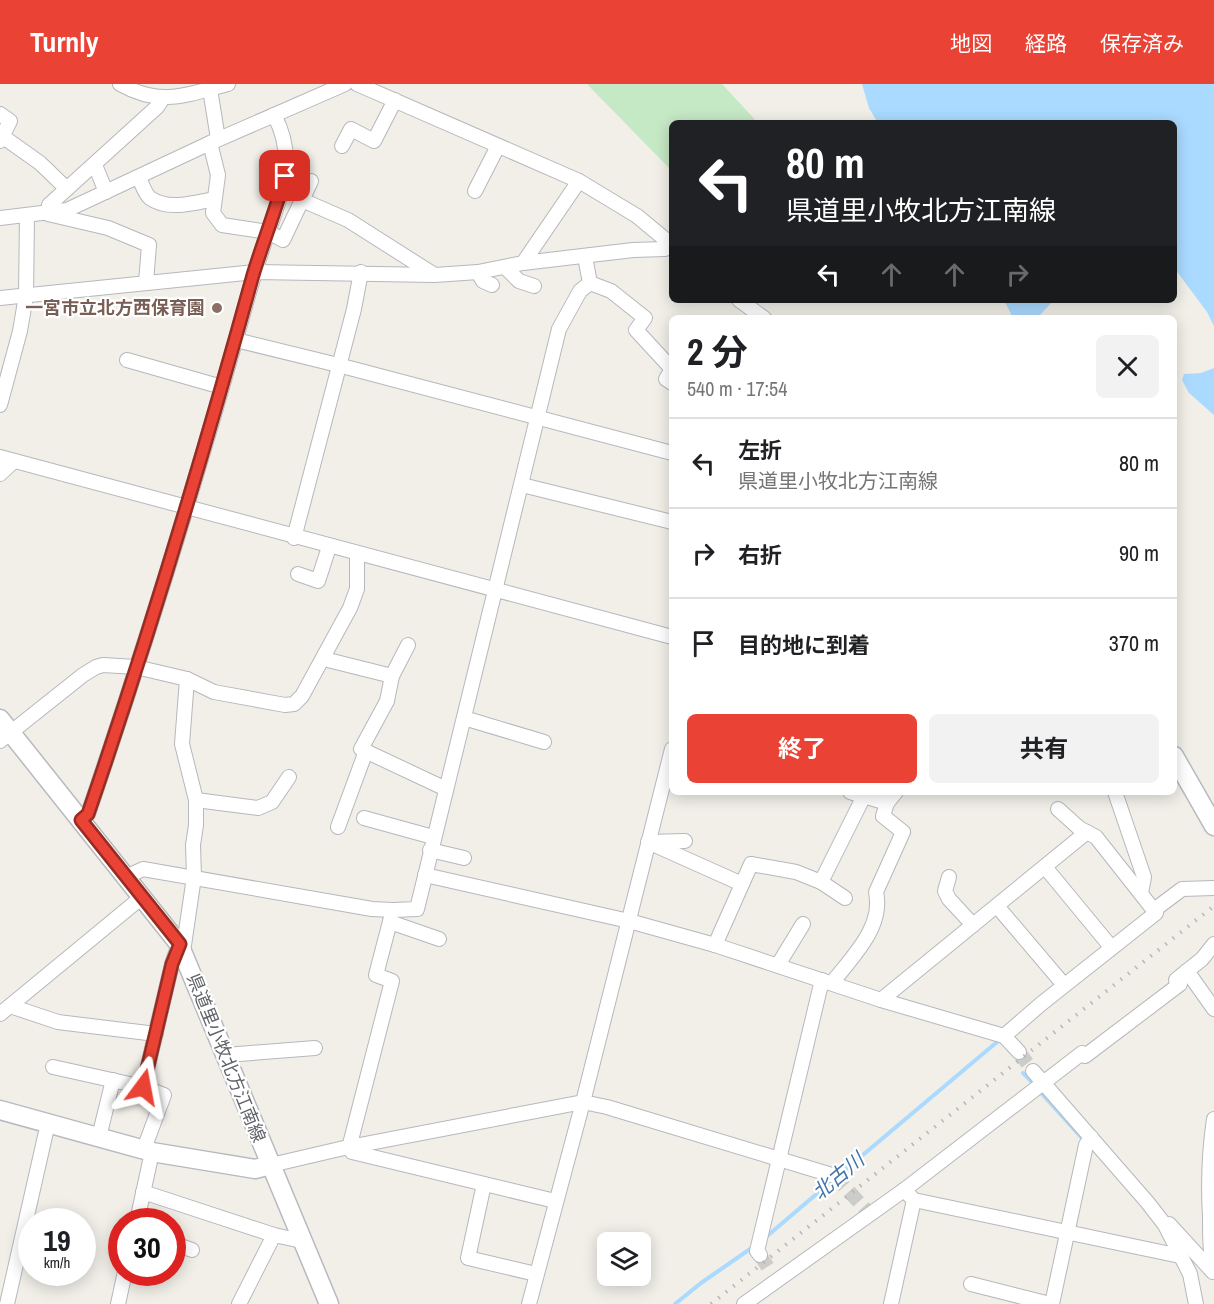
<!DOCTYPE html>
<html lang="ja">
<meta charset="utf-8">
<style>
body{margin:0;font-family:"Archivo Narrow","Noto Sans JP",sans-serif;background:#f2f2f2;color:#202124;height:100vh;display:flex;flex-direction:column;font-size:22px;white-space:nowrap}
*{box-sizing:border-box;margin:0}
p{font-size:20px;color:#757577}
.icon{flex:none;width:33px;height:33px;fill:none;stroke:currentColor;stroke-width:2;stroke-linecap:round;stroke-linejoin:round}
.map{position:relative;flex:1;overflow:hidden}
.sheet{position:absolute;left:669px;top:231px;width:508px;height:480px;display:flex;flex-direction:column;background:#fff;border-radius:9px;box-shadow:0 3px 15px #0003}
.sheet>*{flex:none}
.top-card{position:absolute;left:669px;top:36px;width:508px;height:183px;border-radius:9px;box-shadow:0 3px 15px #0003;background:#202124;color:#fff;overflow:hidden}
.controls{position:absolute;left:597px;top:1148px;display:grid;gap:12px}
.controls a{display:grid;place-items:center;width:54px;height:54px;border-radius:9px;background:#fff;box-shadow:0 3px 15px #0003;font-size:30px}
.speed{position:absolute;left:18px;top:1124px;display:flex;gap:12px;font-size:30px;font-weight:700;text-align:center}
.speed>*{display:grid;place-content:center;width:78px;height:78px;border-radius:50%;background:#fff;box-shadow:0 3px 15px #0003;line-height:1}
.speed small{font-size:15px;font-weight:400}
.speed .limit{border:9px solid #d22;background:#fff;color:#111}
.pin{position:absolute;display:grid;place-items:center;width:51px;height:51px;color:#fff;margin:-26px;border-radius:12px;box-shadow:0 3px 9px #0006}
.me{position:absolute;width:66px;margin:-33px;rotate:13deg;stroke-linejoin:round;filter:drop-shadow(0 0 4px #0008)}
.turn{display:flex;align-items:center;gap:21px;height:126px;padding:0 18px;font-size:27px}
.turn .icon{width:78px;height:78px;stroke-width:2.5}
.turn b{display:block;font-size:42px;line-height:51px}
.lanes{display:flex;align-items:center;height:57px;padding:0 18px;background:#0003;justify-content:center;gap:30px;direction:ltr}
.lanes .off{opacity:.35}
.round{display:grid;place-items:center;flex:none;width:63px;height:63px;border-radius:9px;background:#f2f2f2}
.overview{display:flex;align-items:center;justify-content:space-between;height:102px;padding:0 18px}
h1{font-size:36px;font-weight:700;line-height:45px}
.cta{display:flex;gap:12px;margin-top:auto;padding:12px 18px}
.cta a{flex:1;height:69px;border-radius:9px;background:#ea4335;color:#fff;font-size:24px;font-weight:700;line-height:69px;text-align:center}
.cta a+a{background:#f2f2f2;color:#202124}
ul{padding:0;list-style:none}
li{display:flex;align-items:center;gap:18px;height:90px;padding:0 18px;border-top:2px solid #e0e0e0}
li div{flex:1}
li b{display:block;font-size:22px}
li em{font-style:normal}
header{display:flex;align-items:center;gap:36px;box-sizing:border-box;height:84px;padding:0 30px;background:#ea4335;color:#fff}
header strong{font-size:28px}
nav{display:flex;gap:33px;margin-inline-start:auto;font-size:21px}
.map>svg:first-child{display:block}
.green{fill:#c5e8c5}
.water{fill:#aadaff}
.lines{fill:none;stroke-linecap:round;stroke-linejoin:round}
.stream{stroke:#aadaff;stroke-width:4}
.street-tunnel{stroke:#ccccc8;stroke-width:14;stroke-dasharray:14 7;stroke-linecap:butt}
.street-casing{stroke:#b5b8bc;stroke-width:16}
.secondary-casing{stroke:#b6babf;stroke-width:21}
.street{stroke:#fff;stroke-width:14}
.secondary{stroke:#fff;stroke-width:18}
.rail{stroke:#b6b7b8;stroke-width:4;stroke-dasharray:1.5 8;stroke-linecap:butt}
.route-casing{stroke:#982c22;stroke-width:15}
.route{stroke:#ea4335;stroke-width:10}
.education-dot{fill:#8d6e63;stroke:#fff;stroke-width:2}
.labels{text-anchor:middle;stroke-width:4.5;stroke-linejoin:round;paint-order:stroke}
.education-label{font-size:18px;font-weight:bold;fill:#785e54;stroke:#fff;text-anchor:end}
.street-label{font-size:18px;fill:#5f6368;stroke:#fff}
.water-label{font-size:20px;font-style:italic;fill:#4174aa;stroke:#fff}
</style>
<header>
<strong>Turnly</strong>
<nav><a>地図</a><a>経路</a><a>保存済み</a></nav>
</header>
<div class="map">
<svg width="1214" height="1220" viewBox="0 0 1214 1220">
<rect width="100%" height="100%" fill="#f1efe8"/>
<!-- green -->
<path class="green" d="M587,0H722L758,39H672V87Z"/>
<!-- water -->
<g class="water">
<path d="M862,0H1214V242L1207,228L1175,185L1174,39H878L869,24Z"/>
<path d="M1004,216H1076L1074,219L1054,216L1037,234H1013Z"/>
<path d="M1214,284V331L1189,309L1182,296L1184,290L1201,289Z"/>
</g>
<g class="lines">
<!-- stream -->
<g class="stream">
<path d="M1023,989L1033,999"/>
<path d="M1042,1010L1081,1053"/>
<path d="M839,1091L997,958"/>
<path d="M766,1153L833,1096"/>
<path d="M675,1220L701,1199L753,1163"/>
</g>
<!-- street-tunnel -->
<g class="street-tunnel">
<path d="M1019,968L1033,987"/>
<path d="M835,1092L866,1126"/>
<path d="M760,1171L769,1185"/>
</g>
<!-- street casing -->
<g class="street-casing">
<g id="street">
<path d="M120,0C161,23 186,11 228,0"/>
<path d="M357,0L579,97L637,132L672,161"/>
<path d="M210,5L218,55"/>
<path d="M0,30L10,37L0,57"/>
<path d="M2,52L40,79L67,105"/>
<path d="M210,59L218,91L213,129L222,141L268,148L283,156L311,97"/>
<path d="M342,62L351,45L374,57L395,16"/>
<path d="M95,81L106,108"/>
<path d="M139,94C142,100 145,110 150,114C168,127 194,119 214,115"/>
<path d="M475,107L498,62"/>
<path d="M302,116L348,136L433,190"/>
<path d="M0,134L67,126L210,59L345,0"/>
<path d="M585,173L590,199L611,207L645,234L636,246L672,285L666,295L672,299"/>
<path d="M523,179L579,97"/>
<path d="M505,183L519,197L534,202"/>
<path d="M478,188L483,197L492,201"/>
<path d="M146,198L149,161L108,144L48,130L49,121L157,23L163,14"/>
<path d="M0,214L255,188L435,191L478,188L523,179L633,166L665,165L671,159"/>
<path d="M739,216L764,234"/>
<path d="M236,256L338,281L672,369"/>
<path d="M127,276L222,303"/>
<path d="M0,321L20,247L26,212L27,132"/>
<path d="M0,373C224,434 448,495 672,553"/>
<path d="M0,390L14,377"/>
<path d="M522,401L672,438"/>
<path d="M294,454L354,225L361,188"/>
<path d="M298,490L318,497L329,463"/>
<path d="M408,561L392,592L387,617L361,665L446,705"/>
<path d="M324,575L392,592"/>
<path d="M464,634L544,658"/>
<path d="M0,657L83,591L96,583L103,581L136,583L187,595L214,608L285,621L294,620L302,612L350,524L357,505V471"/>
<path d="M850,708L887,719L896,708"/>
<path d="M1115,708L1144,793L1141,809"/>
<path d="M196,716L258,724L272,718L289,693"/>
<path d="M364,734L433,753"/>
<path d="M81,736L88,730C143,569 193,407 239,244C247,215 255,186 265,157C272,136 281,115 285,92C288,70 285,51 274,31"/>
<path d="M338,743L366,667"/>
<path d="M685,757L648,758L742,800"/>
<path d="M430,766L464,774"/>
<path d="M1045,783L1111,863"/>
<path d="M425,791L629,837L715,861L881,916L1004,952L1019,968"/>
<path d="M126,793L143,785L372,825L393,826"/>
<path d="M949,793L945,807L949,815L973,841"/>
<path d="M821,798L845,814"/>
<path d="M997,822L1064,901"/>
<path d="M1154,826L1182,805L1214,804"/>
<path d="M390,838L439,855"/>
<path d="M715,861L751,780L796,788L821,798L864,712"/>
<path d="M183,868L194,793L193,761L196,741V716L182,660L187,595"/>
<path d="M778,881L803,840"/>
<path d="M1187,887L1202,875L1214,860"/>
<path d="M832,899C852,873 884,843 876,808L903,748L883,732L887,719"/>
<path d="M881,916L1087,748"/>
<path d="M10,922L58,938L156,950"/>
<path d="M0,930L142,813"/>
<path d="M1004,952L1041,920L1156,829L1096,753L1079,744L1058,725"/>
<path d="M226,971L315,964"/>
<path d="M53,983L143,1003L164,1011L144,1065"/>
<path d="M1033,987L1148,1119L1165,1141L1190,1190L1196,1220"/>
<path d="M143,1003L172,880L179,860"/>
<path d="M99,1053L113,996"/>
<path d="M271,1081L344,1064L583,1018L607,1023L835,1092"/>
<path d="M484,1100L468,1174L536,1190"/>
<path d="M904,1106L914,1116L1180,1172"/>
<path d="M143,1108L274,1151L302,1157"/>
<path d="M555,1117L352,1068L349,1064L392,897L376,891L393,826L417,825C463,631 512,438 559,245L580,207L590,199"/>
<path d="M137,1137L152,1068"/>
<path d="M1169,1140L1213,1188"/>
<path d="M172,1159L192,1166"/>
<path d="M760,1171L757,1167L822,896"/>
<path d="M1214,1188C1210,1170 1210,1152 1210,1133C1208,1099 1209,1068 1214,1035"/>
<path d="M971,1200L1050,1220"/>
<path d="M7,1220L48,1039"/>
<path d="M118,1220L125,1188"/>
<path d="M239,1220L274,1151"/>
<path d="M529,1220L583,1018L672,665"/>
<path d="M744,1220L904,1106L1082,969L1085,972L1180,900L1176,896L1187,887L1214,925"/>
<path d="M891,1220L914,1116"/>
<path d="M1052,1220L1086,1061L1091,1053"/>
</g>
</g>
<!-- secondary casing -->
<g class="secondary-casing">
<g id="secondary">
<path d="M0,635L179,860L329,1220"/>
<path d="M1174,672L1214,742"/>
<path d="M0,1026L152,1068L255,1085L271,1081"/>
</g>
</g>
<!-- street -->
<use href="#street" class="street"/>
<!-- secondary -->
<use href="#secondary" class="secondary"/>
<!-- rail -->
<path class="rail" d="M711,1220L1214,822"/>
</g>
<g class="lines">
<!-- route casing -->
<g class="route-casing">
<path id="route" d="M143,1003L172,880L180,860L81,736L88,730C149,552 203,372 253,191C263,158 276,126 285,92"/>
</g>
<!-- route -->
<use href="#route" class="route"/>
</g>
<!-- markers -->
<circle class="education-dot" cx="217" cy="224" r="6"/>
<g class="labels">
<!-- education labels -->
<g class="education-label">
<text x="205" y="230">一宮市立北方西保育園</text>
</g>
<!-- street labels -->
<g class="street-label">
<text transform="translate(226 974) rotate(68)" y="6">県道里小牧北方江南線</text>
</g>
<!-- water labels -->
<g class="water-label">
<text transform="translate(838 1092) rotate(-40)" y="7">北古川</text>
</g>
</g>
</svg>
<div class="controls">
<a><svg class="icon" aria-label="layers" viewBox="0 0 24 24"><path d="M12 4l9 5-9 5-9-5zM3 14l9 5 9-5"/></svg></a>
</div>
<div class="speed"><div>19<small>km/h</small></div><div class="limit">30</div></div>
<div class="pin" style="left:285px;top:92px;background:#d93025"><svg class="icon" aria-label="arrive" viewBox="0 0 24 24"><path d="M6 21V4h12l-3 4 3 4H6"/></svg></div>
<svg class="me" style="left:143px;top:1003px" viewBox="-20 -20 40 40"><path d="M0-17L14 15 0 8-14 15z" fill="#ea4335" stroke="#fff" stroke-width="4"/></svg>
<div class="top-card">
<div class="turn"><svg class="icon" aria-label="left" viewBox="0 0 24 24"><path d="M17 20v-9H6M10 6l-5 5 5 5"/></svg><div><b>80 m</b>県道里小牧北方江南線</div></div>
<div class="lanes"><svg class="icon" aria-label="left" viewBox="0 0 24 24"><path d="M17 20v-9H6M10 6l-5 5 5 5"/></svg><svg class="icon off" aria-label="ahead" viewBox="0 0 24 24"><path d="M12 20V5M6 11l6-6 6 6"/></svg><svg class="icon off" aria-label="ahead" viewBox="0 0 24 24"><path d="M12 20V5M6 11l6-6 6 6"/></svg><svg class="icon off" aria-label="right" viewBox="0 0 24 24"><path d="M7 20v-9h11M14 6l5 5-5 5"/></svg></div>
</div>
<section class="sheet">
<div class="overview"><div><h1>2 分</h1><p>540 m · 17:54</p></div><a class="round"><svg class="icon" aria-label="close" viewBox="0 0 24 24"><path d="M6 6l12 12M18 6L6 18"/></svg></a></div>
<ul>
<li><svg class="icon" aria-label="left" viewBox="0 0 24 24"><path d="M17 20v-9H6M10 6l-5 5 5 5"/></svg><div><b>左折</b><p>県道里小牧北方江南線</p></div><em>80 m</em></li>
<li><svg class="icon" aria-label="right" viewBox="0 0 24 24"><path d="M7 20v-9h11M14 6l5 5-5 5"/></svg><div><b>右折</b></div><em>90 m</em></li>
<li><svg class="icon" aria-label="arrive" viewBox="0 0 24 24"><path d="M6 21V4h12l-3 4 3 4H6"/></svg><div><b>目的地に到着</b></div><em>370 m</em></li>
</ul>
<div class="cta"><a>終了</a><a>共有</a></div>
</section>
</div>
